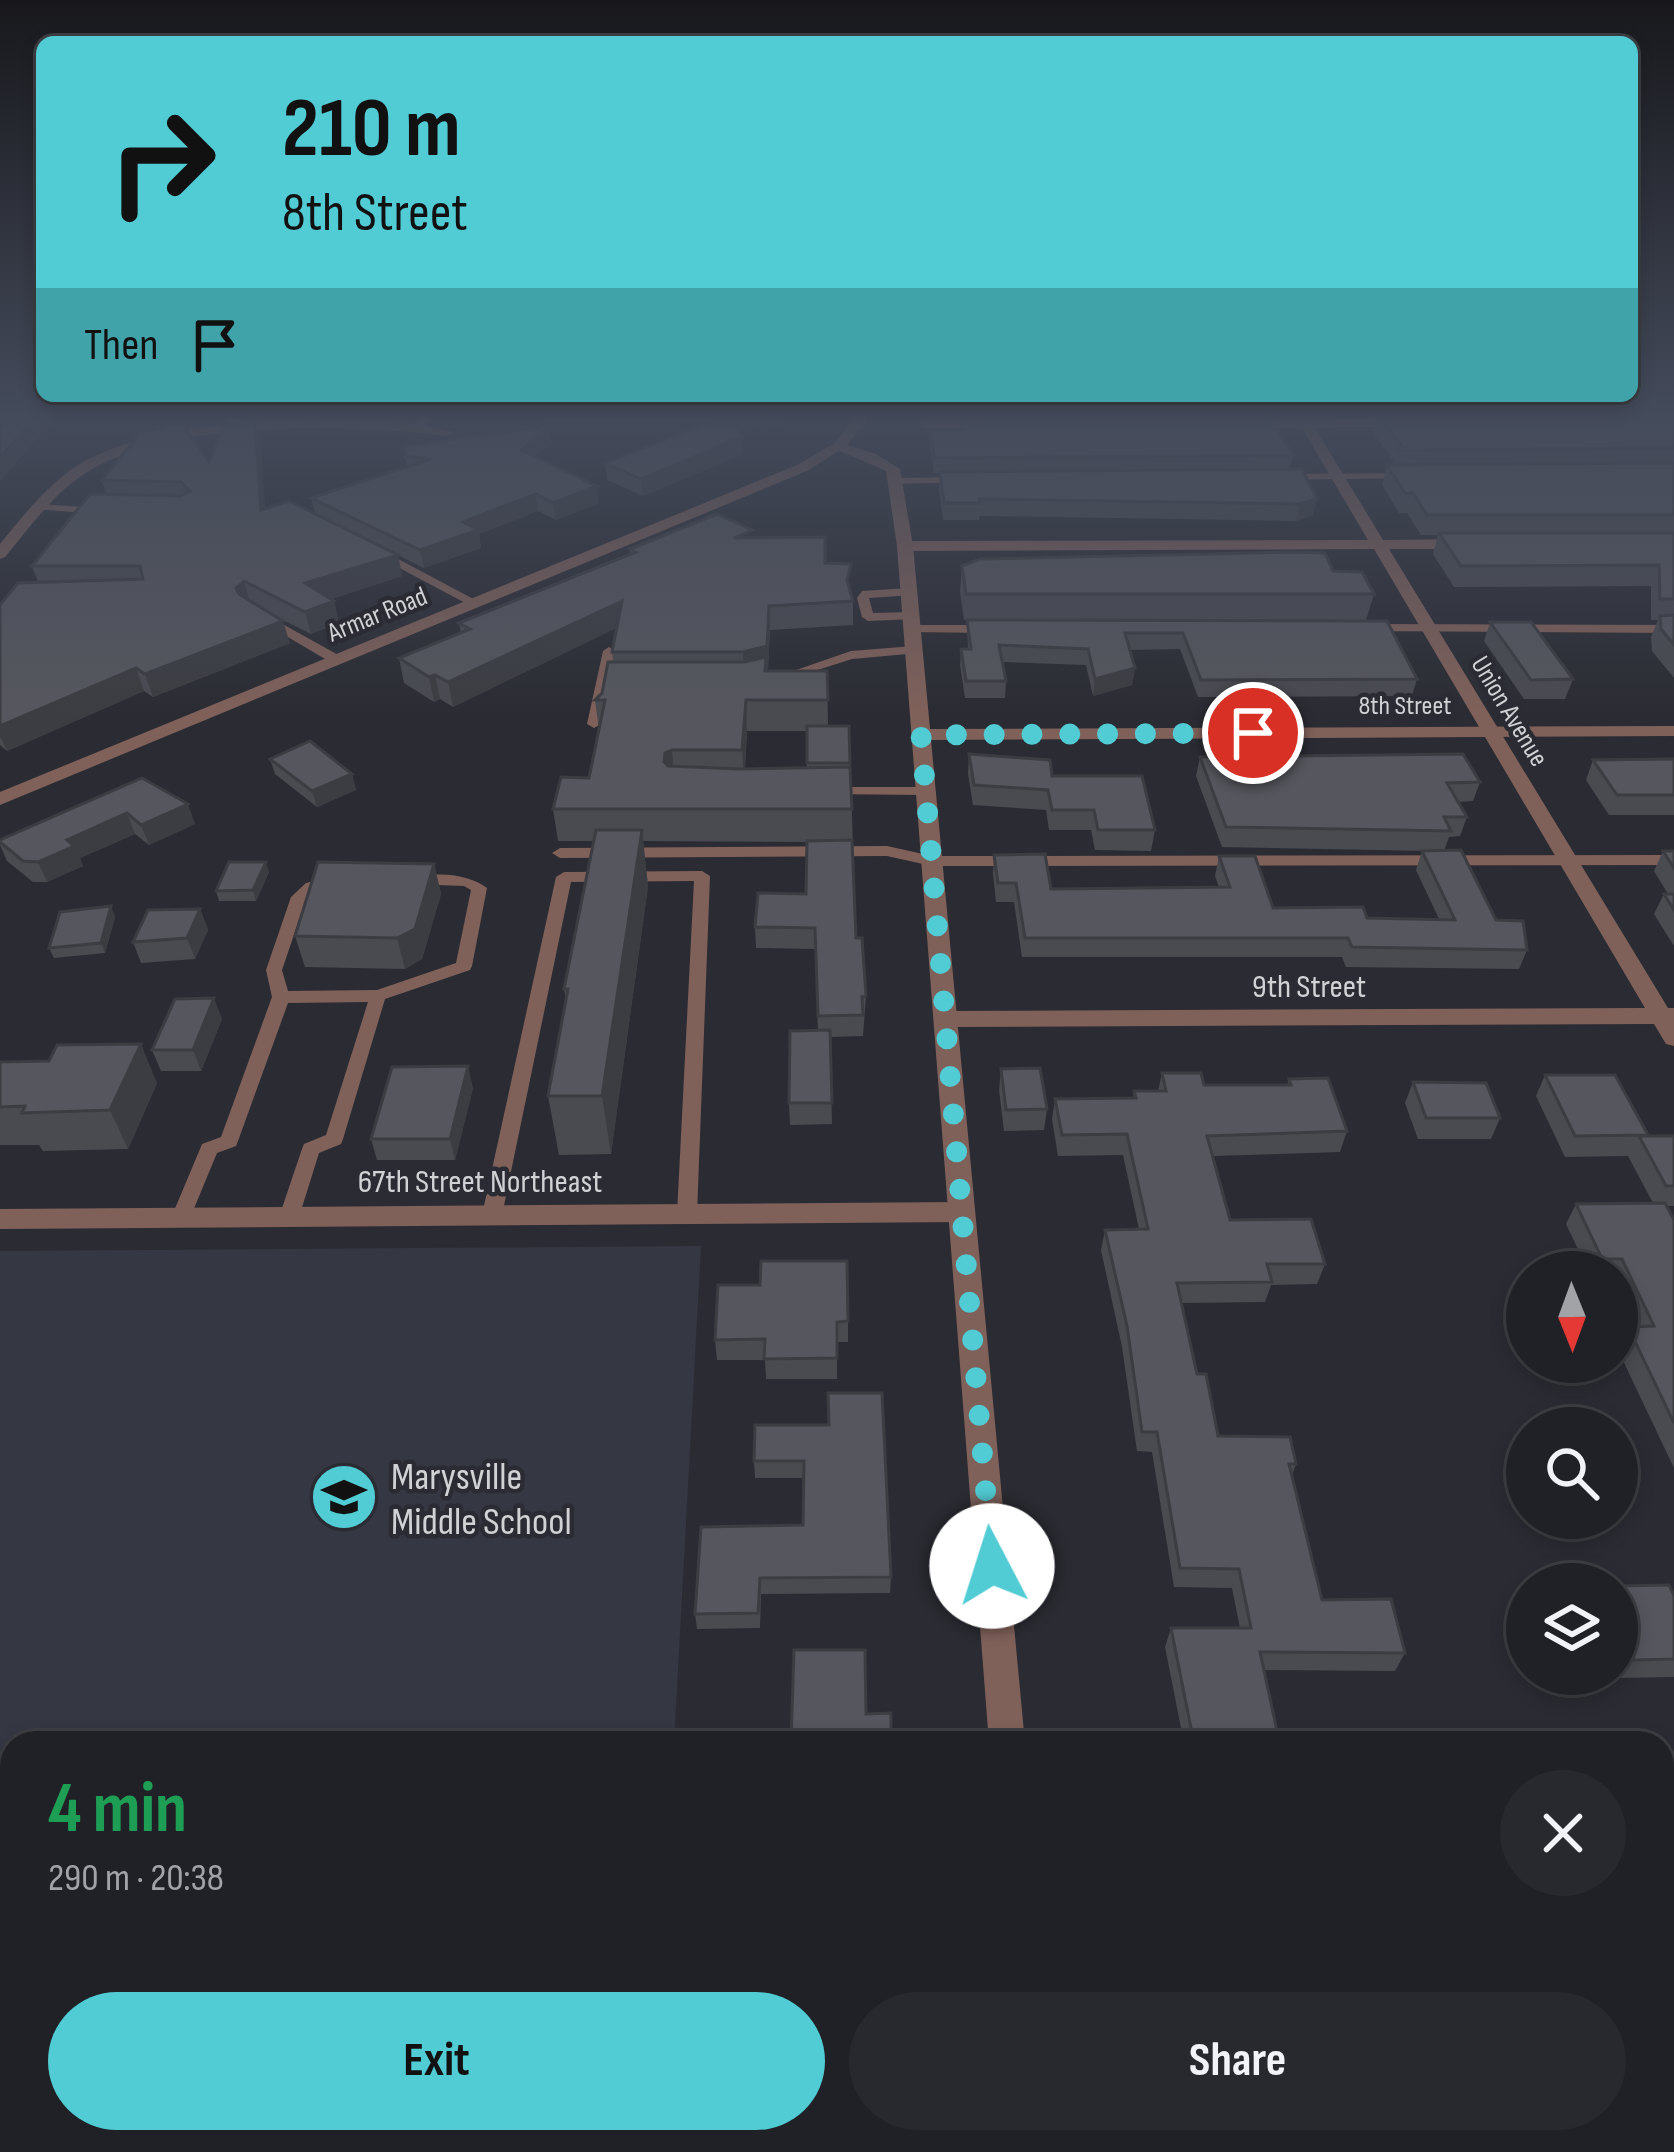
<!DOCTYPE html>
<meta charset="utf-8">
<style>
body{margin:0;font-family:"Sofia Sans Condensed",sans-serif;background:#28292e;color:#f1f3f6;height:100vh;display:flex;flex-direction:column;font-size:45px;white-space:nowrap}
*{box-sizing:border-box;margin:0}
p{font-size:39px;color:#a2a3a7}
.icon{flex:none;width:66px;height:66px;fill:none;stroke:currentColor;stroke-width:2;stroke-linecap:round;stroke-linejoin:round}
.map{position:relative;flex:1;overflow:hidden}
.details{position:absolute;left:0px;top:1731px;width:1674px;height:423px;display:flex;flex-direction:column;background:#202126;border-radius:36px 36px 0 0;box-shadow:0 6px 18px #0003,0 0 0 3px #3d3e43}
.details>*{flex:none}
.banner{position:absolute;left:36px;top:36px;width:1602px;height:366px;border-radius:18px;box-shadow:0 6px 18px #0003,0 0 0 3px #3d3e43;background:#51ccd4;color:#111;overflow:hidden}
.needle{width:78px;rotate:179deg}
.controls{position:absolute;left:1506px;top:1251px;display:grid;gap:24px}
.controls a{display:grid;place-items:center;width:132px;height:132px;border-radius:50%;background:#202126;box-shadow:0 6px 18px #0003,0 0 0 3px #3d3e43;font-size:60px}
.pin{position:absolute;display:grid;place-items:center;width:102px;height:102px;color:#fff;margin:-51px;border:6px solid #fff;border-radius:50%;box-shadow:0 3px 12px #0007}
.me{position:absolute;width:132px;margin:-66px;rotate:355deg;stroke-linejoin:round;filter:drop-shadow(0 0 9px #0008)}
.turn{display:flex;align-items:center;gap:42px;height:252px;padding:0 48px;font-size:54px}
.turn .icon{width:156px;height:156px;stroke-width:2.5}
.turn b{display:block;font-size:84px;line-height:102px}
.then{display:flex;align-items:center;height:114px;padding:0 48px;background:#0003;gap:24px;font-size:45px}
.round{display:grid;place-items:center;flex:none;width:126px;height:126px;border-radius:63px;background:#28292e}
.headline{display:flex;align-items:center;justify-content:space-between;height:204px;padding:0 48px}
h1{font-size:72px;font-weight:700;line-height:90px;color:#1e9e55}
.cta{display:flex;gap:24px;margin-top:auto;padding:24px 48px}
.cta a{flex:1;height:138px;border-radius:72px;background:#51ccd4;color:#111;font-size:48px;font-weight:700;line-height:138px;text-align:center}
.cta a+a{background:#28292e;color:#f1f3f6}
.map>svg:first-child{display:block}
.built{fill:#353743}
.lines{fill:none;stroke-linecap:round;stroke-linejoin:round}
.service{fill:#80615a;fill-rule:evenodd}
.minor{fill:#80615a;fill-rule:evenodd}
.tertiary{fill:#80615a;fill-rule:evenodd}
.wall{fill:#4a4b51;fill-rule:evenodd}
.shaded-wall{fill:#3c3d42}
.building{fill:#56575e;stroke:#3c3d42;stroke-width:3}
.route{stroke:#51ccd4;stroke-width:21;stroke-dasharray:0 37.8}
.labels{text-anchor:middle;stroke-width:9;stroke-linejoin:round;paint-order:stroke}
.far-street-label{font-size:27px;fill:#d1d2d6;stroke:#2b2c33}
.street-label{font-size:33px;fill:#d1d2d6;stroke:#2b2c33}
.near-poi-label{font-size:39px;fill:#d1d2d6;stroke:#2b2c33;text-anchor:start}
</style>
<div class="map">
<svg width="1674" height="2152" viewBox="0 0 1674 2152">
<rect width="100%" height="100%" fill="#2b2c33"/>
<!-- built -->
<path class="built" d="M701,1246L674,1743H12V2142H972V2152H0V1251Z"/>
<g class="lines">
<!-- service -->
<g class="service">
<path d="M426,413H437L422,429H414V425Z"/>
<path d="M1405,473L1409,474V478L1283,480L1278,477L1283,474Z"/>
<path d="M961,477L966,480L965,482L895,484L890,481L895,478Z"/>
<path d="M38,504L100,508L106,511L100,514L34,509L33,507Z"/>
<path d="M375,551H383L481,603L471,606L375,555Z"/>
<path d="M909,588L913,589V595L869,598L873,613L911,612L915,613V619L868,621L862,617L857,598L862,591Z"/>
<path d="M268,616L342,657L343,660L332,663L264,623V617Z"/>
<path d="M1367,624L1674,625V633L1363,631V625Z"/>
<path d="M912,625H991L997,629L991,633L908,632L906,629Z"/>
<path d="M914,646L919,647V653L852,659L780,682L773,678L851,651Z"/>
<path d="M609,647L615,651L601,724L594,728L587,724L603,651Z"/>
<path d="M829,787H926L933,791L926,795L824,794L822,791Z"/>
<path d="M887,846L932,856L1674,855V865L932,866L887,856L560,858L552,853L560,848Z"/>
<path d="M702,871L710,876L697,1214L694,1219H680L677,1214L694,881L571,882L502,1215L499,1220H485L482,1215L556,877L564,872Z"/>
<path d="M334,876L340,878L342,881L340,884L317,890L306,899L282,970L288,991L377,990L456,963L471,890L464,886L410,884L408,881C428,870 469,873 487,888L472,966L470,970L385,999L343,1139L341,1144L319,1153L299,1217L296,1222H282L279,1217L302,1149L304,1144L326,1135L368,1002L288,1003L238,1141L236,1146L217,1153L188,1223H174L171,1218L200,1149L202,1144L221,1137L272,997L266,970L291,897L306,883Z"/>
</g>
<!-- minor -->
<g class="minor">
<path d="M1296,413H1306L1310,420L1402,419L1409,423L1402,427L1315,428L1383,540L1468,539L1476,544L1468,549H1389L1668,1008H1674V1046L1666,1044L1654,1024L945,1027L933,1019L945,1011L1645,1008L1374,549L905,551L897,546L905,541L1368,540L1302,428H1244L1237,424L1244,420H1297Z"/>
<path d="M313,420L410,423L453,432L446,436C348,423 176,419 89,471C55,491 30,527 5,557L0,559V544C23,516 47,485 78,465C146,425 237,424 313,420Z"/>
<path d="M994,420L1001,424L999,427L925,428L918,424L925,420Z"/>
<path d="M833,444L845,447L807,471L0,805V792L797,465Z"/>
<path d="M962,1202L971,1205L975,1212L971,1219L962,1222L0,1229V1209Z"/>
</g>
<!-- tertiary -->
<g class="tertiary">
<path d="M852,413H866V423L847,445L876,454L900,469L913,546L930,729L1674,726V736L931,740L1025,1743H989L897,546L886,471L831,447L852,422Z"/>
<path d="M1019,2142H1061L1062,2152H1020Z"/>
</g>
</g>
<!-- wall -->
<g class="wall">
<path d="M541,413H786L784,425L737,424L742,437L743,454L643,496L607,480L605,463L706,424L542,420Z"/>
<path d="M956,413H1256L956,415Z"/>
<path d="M1358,413H1655L1664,421H1674V678L1652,651L1651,637L1658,620H1651V586L1454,587L1433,554L1438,535H1421L1407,513H1399L1382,485L1387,465H1392L1393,460L1371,430L1375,413Z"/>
<path d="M960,417L1293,455L1290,469L1313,515L1296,521L979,516V520H943L939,488L940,473H934L930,445V430H960Z"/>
<path d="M255,420L260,440L265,509L315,514L311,498L407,467L405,456L551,443L535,456L599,503L556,520L538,511L479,534L481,548L424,568L398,555L402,576L331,599L334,601L339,623L311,634L279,618L290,643L153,697L144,691L7,751L0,745V605L38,582L32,566L106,495L102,480L209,462Z"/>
<path d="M752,538L825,563L850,590L853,601V625L770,630L768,670H766L827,671L828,726H849L856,938L866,996L863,1036L830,1037L832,1124L790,1125L789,1103L818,1031L815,949L756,948L755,927L806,894L807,842L643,841L648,886L611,1154L559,1155L548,1096L566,1000L564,989L594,841H558L553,809L589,778L599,731L595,700L602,693L613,662L612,652L616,628L453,707L440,699L434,702L404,683L399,658L461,633L459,623L630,555V549ZM747,731H807V768L745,769Z"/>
<path d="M962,566L1333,571L1374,594L1366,620L1417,679L1412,696L1198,697L1180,649L1130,650L1135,668L1132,685L1093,696L1086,665L1003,662L1006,681L1005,698H965L960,665L961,649H968L967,620H964L960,592Z"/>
<path d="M1490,622L1573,679L1565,699H1524L1484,641Z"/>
<path d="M969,754L1052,776L1155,830L1151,851L1095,850L1091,830H1049L1046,810L973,805L968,774Z"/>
<path d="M1200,757L1480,782L1473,801L1458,802L1467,817L1460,836L1449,837L1444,851L1496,920L1527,950L1519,969L1346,967L1342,957H1022L1014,902H996L993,874L994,855L1051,889L1219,887L1215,876L1219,856L1273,908L1367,918L1439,919L1416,870L1422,851H1429L1222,847L1196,776Z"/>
<path d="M270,759L352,774L356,790L317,807L275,774Z"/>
<path d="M1674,759V815H1609L1586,780L1593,760Z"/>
<path d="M142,778L195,824L149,845L135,834L80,858L83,866L47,882H33L7,861L0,845V840Z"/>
<path d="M1663,851H1674V946L1654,914L1664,894H1668L1654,871Z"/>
<path d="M434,864L441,894L422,959L405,969L305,967L295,936Z"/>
<path d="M269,872L256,901H219L216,891Z"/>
<path d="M200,909L208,930L195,959L141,963L133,942Z"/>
<path d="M115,917L105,953L54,958L49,948Z"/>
<path d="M222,1019L201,1071H161L152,1050Z"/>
<path d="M0,1062L157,1083L128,1149L43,1151L39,1145H0Z"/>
<path d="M1001,1069L1047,1109L1044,1130L1004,1131L999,1090Z"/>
<path d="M1162,1073L1204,1085H1287L1289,1079L1347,1131L1340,1152L1213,1156L1230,1220L1325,1264L1317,1284L1271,1285L1265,1302L1181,1303L1197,1374L1218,1436L1296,1464L1292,1475L1322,1600L1405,1653L1395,1671L1264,1670L1279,1740L1297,1743H1184L1165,1647L1171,1628H1240L1232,1588L1174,1587L1152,1452L1137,1451L1122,1347L1101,1250L1105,1230L1139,1229L1123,1155L1058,1156L1052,1119L1055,1099L1133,1098L1134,1091H1158Z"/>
<path d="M1545,1075L1647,1136H1674V1206H1667L1674,1220V1468L1617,1348L1628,1327H1634L1617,1290V1272H1589L1566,1224L1576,1204L1653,1203L1628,1156L1565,1157L1536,1096Z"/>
<path d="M1413,1082L1500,1118L1491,1139H1418L1405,1103Z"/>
<path d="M473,1088L455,1160H377L371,1139Z"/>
<path d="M718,1285L848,1321V1342H837V1379H766L765,1360H717L715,1340Z"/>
<path d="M828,1425L891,1577L890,1593L761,1594L760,1628L697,1629L695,1614L803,1525L804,1478H755L754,1461Z"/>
<path d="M1617,1586L1674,1596V1677L1619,1678L1617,1672Z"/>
<path d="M1265,2142H1618L1622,2152H1267Z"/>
</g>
<!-- shaded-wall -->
<g class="shaded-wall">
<path d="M40,413H52L54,420L0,481V457Z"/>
<path d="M255,420L260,440L267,532L261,510Z"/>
<path d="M549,426L551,443L524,466L521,450Z"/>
<path d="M742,437L743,454L643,496L641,479Z"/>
<path d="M597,486L599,503L556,520L553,503Z"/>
<path d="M536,494L538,511L479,534L481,548L424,568L420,550L463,522Z"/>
<path d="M1317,499L1313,515L1296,521L1299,504Z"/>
<path d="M398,555L402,576L311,606L305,583Z"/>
<path d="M244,581L250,603L243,610L236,588Z"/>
<path d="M334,601L339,623L311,634L305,612Z"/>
<path d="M622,601L625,624L453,707L448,682Z"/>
<path d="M769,606L770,630L768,670H766V702L765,671L744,676L743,652Z"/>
<path d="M283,621L290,643L153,697L145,674Z"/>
<path d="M136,668L144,691L7,751L0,736V726Z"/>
<path d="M1135,668L1132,685L1093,696L1095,679Z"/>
<path d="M435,675L440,699L434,702L429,677Z"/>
<path d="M746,700L747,731L744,782L742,750Z"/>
<path d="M672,750L675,783L664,762L665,753Z"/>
<path d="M352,774L356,790L317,807L312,791Z"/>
<path d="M188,804L195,824L149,845L141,825Z"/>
<path d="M127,813L135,834L80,858L83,866L47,882L38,862L67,840Z"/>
<path d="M642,830L648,886L611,1154L602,1096Z"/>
<path d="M266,862L269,872L256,901L253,890Z"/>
<path d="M434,864L441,894L422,959L405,969L397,938Z"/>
<path d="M111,906L115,917L105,953L101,943Z"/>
<path d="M200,909L208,930L195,959L187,938Z"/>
<path d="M214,998L222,1019L201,1071L193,1050Z"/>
<path d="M141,1044L157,1083L128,1149L110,1110Z"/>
<path d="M468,1066L473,1088L455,1160L450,1139Z"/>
</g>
<!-- building -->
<g class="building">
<path d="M29,413H40L0,457V427Z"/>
<path d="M732,413L742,437L641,479L605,463Z"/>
<path d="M1377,413H1655L1664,421H1674V448L1399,450L1396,446H1402Z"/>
<path d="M1268,416L1293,455L935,458L930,430H963L960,417Z"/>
<path d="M227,418L255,420L261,510L289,501L398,555L305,583L334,601L305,612L244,581L236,588L239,594L283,621L145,674L136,668L0,726V605L18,583L143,579L140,566H32L90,494L180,496L190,491L181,482L102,480L141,432L181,423L209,462Z"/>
<path d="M549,426L521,450L597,486L553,503L536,494L463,522L478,530L420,550L311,498L431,459L405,456V446Z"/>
<path d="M1674,463V515H1427L1413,493H1405L1387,465Z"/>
<path d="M1302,469L1317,499L1299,504L979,499L980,503H944L940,472Z"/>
<path d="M717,514L752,530L734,538L825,537V563L851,564L847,580L853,601L769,606L767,646L743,652H612L622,601L448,682L435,675L429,677L399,658L470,629L459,623L636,552L630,549Z"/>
<path d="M1439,533H1674V599H1660L1659,565L1461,566Z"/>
<path d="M1295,552L1325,553L1333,571L1362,572L1374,594H966L962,566L980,559Z"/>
<path d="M1674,615V645L1661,629L1660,616Z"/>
<path d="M967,620L1387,621L1417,679L1201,680L1183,633H1125L1135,668L1095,679L1088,649L999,645L1006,681H966L961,649H971Z"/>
<path d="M1490,622H1531L1573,679L1531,680Z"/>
<path d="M766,657L765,671H827L828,700H746L742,750H672L665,753L664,762L668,766L741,769L850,767L852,809H553L561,777L589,778L605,700H595L602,693L608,662H745Z"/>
<path d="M807,726H849L850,763H807Z"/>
<path d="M310,741L352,774L312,791L270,759Z"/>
<path d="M969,754L1050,760L1052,776H1142L1155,830H1098L1094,810H1052L1048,790L974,785Z"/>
<path d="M1463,754L1480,782L1447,783L1467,817H1444L1451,831L1226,827L1200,757Z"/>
<path d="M1674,759V795H1617L1593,760Z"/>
<path d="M142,778L188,804L141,825L127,813L67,840L74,846L38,862L23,861L0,842V840Z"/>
<path d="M596,830H642L602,1096H548L568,989H564Z"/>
<path d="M852,840L856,938H862L866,996L862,997L863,1015L818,1016L815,928L755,927L758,893L806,894L807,841Z"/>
<path d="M1461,850L1496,920L1523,921L1527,950L1352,947L1348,938H1025L1016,883H998L994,855L1045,854L1051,889L1230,887L1219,856H1255L1273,908L1363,907L1367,918L1455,920L1422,851Z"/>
<path d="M1663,851H1674V868Z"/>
<path d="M229,862H266L253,890L216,891Z"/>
<path d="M318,862L434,864L415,929L397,938L295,936Z"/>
<path d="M1664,894H1674V910Z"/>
<path d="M111,906L101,943L49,948L60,912Z"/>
<path d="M200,909L187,938L133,942L148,910Z"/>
<path d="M214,998L193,1050H152L175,999Z"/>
<path d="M830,1030L832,1103H789L790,1031Z"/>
<path d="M141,1044L110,1110L22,1113L25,1106L0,1107V1062L49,1061L57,1045Z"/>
<path d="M468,1066L450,1139H371L392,1067Z"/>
<path d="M1040,1068L1047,1109L1006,1110L1001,1069Z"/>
<path d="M1162,1073H1201L1204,1085H1291L1289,1079L1328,1078L1347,1131L1207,1136L1230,1220L1311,1219L1325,1264H1267L1272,1282L1177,1283L1197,1374H1206L1218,1436L1290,1437L1296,1464H1289L1322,1600L1391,1599L1405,1653L1260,1652L1279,1740H1296L1297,1743H1194L1171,1628H1251L1239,1569L1180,1568L1157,1432H1142L1127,1326L1105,1230L1148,1229L1127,1134L1062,1135L1055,1099L1136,1098L1134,1091H1166Z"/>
<path d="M1545,1075H1615L1648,1135L1575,1136Z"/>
<path d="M1413,1082L1486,1083L1500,1118H1426Z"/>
<path d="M1639,1136H1674V1186H1666Z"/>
<path d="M1665,1203L1674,1220V1423L1628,1327L1654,1326L1622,1259H1602L1576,1204Z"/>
<path d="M761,1261H847L848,1321L837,1322V1358L764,1359L765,1339L715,1340L718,1285H760Z"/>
<path d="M828,1393H882L891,1577L760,1578L758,1613L695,1614L701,1527L803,1525L804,1461H754L755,1425H829Z"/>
<path d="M1669,1585L1674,1596V1659L1634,1660L1617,1617V1586Z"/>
<path d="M794,1650H865L866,1714L891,1713V1743H791Z"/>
<path d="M1278,2142H1618L1622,2152H1280Z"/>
</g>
<!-- sky -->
<linearGradient id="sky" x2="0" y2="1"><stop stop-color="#18181c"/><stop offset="0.58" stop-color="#444b5b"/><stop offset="1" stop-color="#444b5b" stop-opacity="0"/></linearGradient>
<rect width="1674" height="714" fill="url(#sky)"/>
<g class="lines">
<!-- route -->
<path class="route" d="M992,1566L921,735L1253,733"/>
</g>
<!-- icons -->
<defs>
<g id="school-disc" transform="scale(3.45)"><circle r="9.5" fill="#51ccd4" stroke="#2b2c33"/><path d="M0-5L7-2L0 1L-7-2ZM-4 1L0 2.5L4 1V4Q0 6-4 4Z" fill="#111"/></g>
</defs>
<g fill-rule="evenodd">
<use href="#school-disc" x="344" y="1497"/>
</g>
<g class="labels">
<!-- far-street labels -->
<g class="far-street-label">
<text transform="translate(377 614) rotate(-22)" y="9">Armar Road</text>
<text x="1405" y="714">8th Street</text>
<text transform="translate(1510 711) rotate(59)" y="9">Union Avenue</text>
</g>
<!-- street labels -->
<g class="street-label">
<text x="1309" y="997">9th Street</text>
<text x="480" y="1192">67th Street Northeast</text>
</g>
<!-- near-poi labels -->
<g class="near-poi-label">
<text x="391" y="1489">Marysville<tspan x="391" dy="45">Middle School</tspan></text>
</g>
</g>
</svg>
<div class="controls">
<a><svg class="needle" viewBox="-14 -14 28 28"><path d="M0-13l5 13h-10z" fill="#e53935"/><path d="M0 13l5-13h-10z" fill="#a2a3a7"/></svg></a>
<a><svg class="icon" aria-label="search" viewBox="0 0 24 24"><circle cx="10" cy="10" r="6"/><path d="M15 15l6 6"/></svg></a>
<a><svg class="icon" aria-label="layers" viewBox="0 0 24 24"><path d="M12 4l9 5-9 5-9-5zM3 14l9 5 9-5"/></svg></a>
</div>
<div class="pin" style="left:1253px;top:733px;background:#d93025"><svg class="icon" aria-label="arrive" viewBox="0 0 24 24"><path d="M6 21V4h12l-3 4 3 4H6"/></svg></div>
<svg class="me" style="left:992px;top:1566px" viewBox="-20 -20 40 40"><circle r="19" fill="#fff"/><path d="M0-13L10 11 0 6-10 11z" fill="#51ccd4"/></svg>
<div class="banner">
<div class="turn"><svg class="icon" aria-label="right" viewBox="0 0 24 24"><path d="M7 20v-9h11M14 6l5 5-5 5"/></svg><div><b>210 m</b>8th Street</div></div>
<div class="then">Then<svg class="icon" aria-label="arrive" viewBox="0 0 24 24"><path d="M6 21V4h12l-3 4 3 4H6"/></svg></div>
</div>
<section class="details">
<div class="headline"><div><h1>4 min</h1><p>290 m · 20:38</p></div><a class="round"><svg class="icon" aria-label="close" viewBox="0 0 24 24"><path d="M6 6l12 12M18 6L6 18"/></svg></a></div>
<div class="cta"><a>Exit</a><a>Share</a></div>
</section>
</div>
